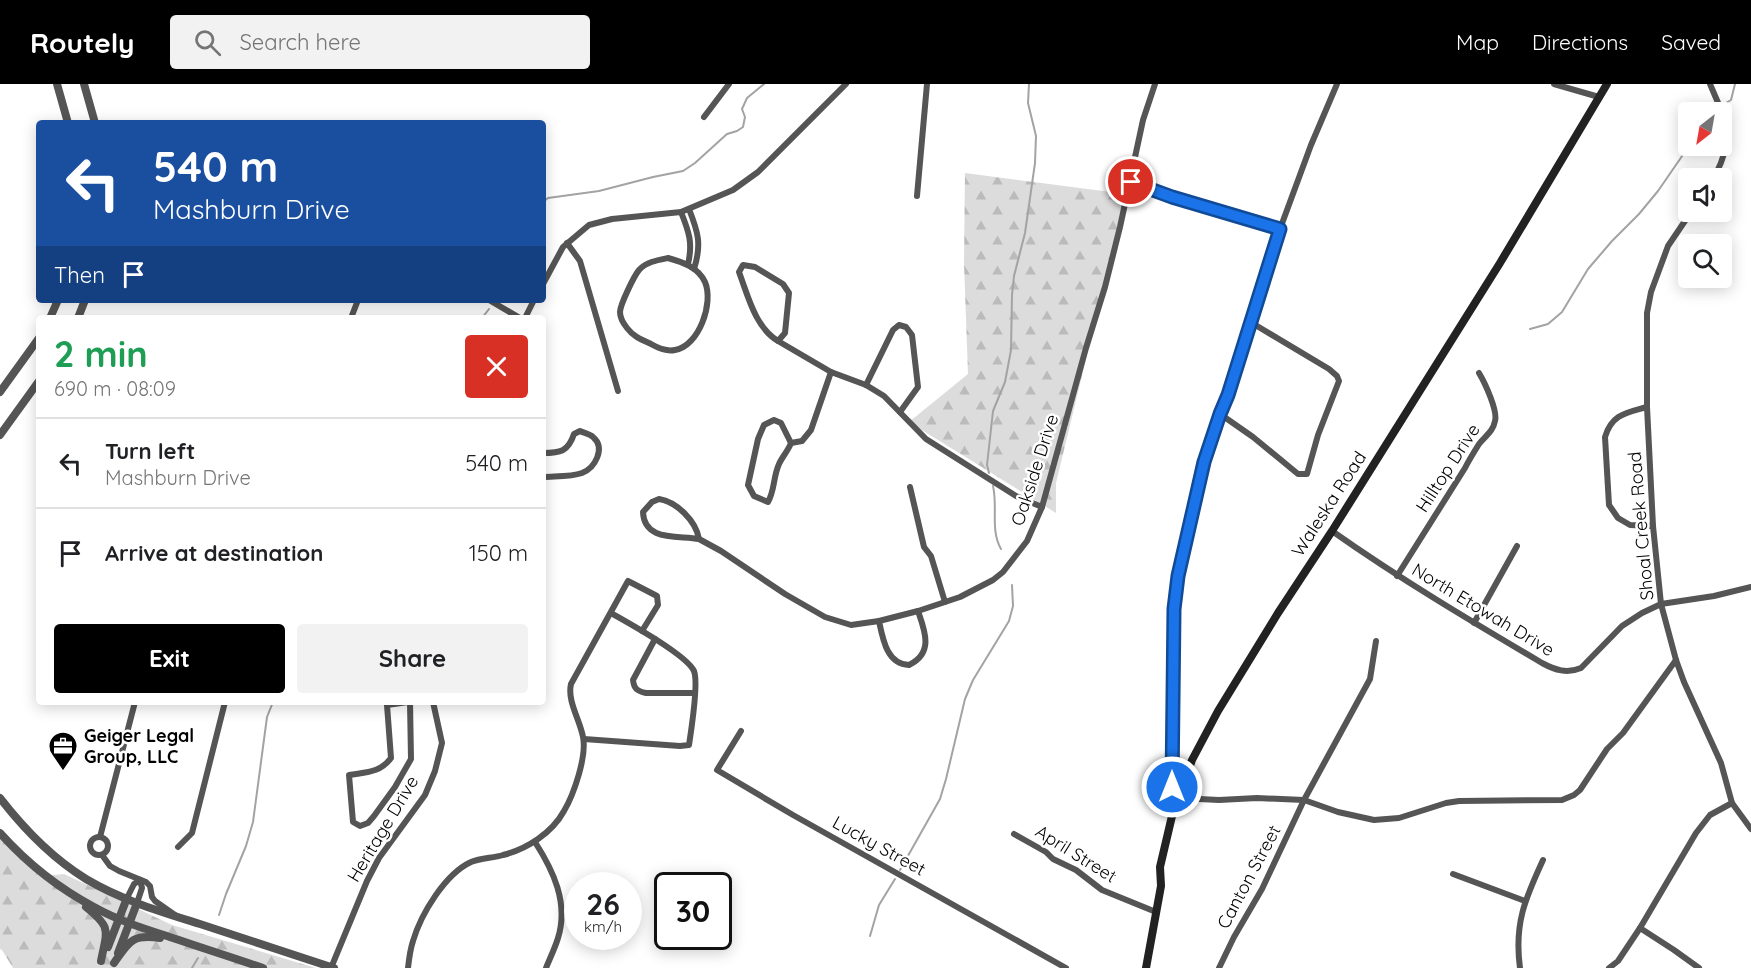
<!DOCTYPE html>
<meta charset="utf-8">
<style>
body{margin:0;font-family:Quicksand,sans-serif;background:#f2f2f2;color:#202124;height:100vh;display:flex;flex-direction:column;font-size:22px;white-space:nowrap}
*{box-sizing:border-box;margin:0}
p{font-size:20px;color:#757577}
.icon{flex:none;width:33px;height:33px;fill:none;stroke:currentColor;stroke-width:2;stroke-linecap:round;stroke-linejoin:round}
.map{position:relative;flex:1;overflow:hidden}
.panel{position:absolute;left:36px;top:231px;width:510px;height:390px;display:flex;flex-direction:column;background:#fff;border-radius:6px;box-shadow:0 3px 15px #0003}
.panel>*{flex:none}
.top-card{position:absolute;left:36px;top:36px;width:510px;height:183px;border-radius:6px;box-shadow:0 3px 15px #0003;background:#1a4fa0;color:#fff;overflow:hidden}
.needle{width:39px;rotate:211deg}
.tools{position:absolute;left:1678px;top:18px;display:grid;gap:12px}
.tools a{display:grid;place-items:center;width:54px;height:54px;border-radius:6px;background:#fff;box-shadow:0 3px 15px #0003;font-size:30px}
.speed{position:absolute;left:564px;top:788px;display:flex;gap:12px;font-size:30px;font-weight:700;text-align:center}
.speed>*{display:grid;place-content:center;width:78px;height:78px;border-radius:50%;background:#fff;box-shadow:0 3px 15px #0003;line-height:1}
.speed small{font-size:15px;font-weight:400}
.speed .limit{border:3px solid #111;border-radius:9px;background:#fff;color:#111}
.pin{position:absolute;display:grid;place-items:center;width:51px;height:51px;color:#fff;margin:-26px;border:3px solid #fff;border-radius:50%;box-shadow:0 2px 6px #0007}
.me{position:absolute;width:66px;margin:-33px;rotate:0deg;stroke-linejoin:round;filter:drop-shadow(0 0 4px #0008)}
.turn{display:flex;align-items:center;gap:21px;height:126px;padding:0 18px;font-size:27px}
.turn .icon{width:78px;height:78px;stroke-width:2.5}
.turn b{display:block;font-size:42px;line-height:51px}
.then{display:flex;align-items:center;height:57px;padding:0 18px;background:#0003;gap:12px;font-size:22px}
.round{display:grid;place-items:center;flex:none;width:63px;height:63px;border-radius:6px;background:#f2f2f2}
.summary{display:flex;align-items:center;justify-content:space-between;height:102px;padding:0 18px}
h1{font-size:36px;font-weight:700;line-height:45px;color:#1e9e55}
.action{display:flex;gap:12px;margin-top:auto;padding:12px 18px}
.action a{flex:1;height:69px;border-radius:6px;background:#000;color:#fff;font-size:24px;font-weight:700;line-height:69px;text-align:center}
.action a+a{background:#f2f2f2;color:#202124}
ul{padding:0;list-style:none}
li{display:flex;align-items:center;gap:18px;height:90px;padding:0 18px;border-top:2px solid #e0e0e0}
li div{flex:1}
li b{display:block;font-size:22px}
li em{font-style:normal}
header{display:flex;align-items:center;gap:36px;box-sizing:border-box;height:84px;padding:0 30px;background:#000;color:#fff}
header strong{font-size:28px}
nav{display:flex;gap:33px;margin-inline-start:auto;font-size:21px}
.search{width:420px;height:54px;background:#f2f2f2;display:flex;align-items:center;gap:15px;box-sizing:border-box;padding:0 21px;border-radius:6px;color:#757577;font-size:22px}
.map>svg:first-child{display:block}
.forest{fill:url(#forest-firs)}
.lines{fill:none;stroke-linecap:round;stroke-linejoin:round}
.stream{stroke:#a3a3a3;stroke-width:2}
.minor{stroke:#555;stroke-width:6}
.tertiary{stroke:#555;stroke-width:8}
.secondary{stroke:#222;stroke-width:8}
.route-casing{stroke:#114b97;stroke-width:15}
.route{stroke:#1a73e8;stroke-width:10}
.labels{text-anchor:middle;stroke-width:5;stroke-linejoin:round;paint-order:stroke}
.street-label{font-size:18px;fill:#000;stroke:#fff}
.poi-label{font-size:18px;font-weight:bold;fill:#000;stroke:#fff;text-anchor:start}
</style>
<header>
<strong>Routely</strong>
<div class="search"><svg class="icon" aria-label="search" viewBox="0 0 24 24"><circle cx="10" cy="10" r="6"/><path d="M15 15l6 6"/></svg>Search here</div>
<nav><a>Map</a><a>Directions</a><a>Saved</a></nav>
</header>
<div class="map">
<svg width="1751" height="884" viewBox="0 0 1751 884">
<defs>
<pattern id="forest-firs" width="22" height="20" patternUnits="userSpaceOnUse" patternTransform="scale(1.5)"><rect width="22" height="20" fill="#dcdcdc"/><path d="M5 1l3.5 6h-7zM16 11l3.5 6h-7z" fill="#bbb"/></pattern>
</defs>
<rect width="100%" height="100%" fill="#fff"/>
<!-- forest -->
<g class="forest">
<path d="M965,89L1126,110L1056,399V429L909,338L968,290L964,179Z"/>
<path d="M0,749L45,792L64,790L172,841L316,884H13L2,866L0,865Z"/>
</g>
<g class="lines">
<!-- stream -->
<g class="stream">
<path d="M1710,28L1731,16L1735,0"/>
<path d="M543,118L548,114L599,107L653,93L683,87L695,79L727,50L737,47L743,43L745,33L742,25L747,14L764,0"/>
<path d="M482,234L489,225"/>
<path d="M1530,245L1548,240L1562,228L1588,185L1612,157L1639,130L1658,107L1689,62"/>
<path d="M989,389L987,381L993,327L1005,298L1011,266L1012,211L1014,192L1025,149L1035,79L1036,52L1028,19L1029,0"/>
<path d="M993,402C998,423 990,446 1001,465"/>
<path d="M900,786L940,715L946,695L965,615L973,596L1009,537L1013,522L1012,501"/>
<path d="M219,831L226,810L246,762L253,738L267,633L273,618"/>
<path d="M870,852L879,821L895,795"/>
<path d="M192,884L198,874"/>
</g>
<!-- minor -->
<g class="minor">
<path d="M1554,0L1599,13"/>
<path d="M1710,0L1722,28"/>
<path d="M704,33L729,0"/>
<path d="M1713,94C1725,76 1731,50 1722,29"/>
<path d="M1131,98L1172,113L1280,145"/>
<path d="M917,112L927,0"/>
<path d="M689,125C698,148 702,160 694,185"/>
<path d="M681,128C689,148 693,159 688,180"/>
<path d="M1691,128L1668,162L1651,208L1647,229V323L1653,442L1661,520L1676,576L1684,598L1721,679L1732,719L1751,745"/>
<path d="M567,159L580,177L618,307"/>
<path d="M668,174C682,178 698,183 705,198C714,219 699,262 675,266C665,268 657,263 649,259C640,255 633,252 627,244C623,239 620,234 620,228C620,221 634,192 639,186C646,178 658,176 668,174Z"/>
<path d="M743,181L755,183L783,200L789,209L785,249L778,257C755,243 748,212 739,188Z"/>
<path d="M543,200L563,163L589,141L612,135L681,128L733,106L758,88L846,0"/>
<path d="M489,216L520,234"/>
<path d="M351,234L358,216"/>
<path d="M525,234L534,216"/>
<path d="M778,257L831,288L866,301L884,312L926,355L1016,412L1042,423"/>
<path d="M866,301L893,246L899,241L906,243L912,251L918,303L900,328"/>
<path d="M1647,323C1626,329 1612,330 1605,353L1609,421L1618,434L1630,441L1653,442"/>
<path d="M1220,330L1253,353L1298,390H1307L1318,351L1339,297L1337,292L1329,285L1252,239"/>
<path d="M774,336L781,339L791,359C788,367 782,373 779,380C773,393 775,406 768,418L754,412L748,401L758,355L764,341Z"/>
<path d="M791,359L802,357L811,346L831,288"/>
<path d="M543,369C560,369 568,368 574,350L580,347C584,349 590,350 593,353C606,364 595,384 582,389C571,393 555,392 543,393"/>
<path d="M910,403L924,463L931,472L945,518"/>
<path d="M659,415C677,418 696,437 699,455C679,451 644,458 643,428L652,418Z"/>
<path d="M1332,447C1400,495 1471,537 1542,579C1555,586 1567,590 1581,584L1622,542L1642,529L1661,520L1714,512L1751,503"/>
<path d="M699,455L721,467L785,510L825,533L851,541L879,537L918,527L960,513L993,496L1003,488L1027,457L1042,423L1086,264L1105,203L1120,143L1143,36L1155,0"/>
<path d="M1397,492L1465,384C1469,376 1474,368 1479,360C1485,352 1493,348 1495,337C1498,327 1485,299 1479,289"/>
<path d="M879,537C883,556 887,580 909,581C934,569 925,547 918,527"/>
<path d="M1474,539L1517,462"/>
<path d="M655,555L633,596C634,605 637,607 646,609H695"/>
<path d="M408,618L387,621L391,674C380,689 366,688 349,691L353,738L360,742L368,739L374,732L395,703L411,675L410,618"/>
<path d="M741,647L717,686L793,731L1066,884"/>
<path d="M584,655L680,662L689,661C691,647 699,599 694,587C687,571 629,539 611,529"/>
<path d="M1179,714L1219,716L1257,714L1304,716L1338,728L1374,736L1399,734L1446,719L1459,717L1562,716L1574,711L1580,706L1607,665L1623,649L1676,576"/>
<path d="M1172,726L1174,525C1178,491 1186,459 1193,426C1203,385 1211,349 1228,311L1280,145L1311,61L1337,0"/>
<path d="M1014,750L1046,768L1053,775L1076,786L1102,806L1156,828"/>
<circle cx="99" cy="762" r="9"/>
<path d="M100,753L135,618"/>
<path d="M535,758C553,786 569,819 558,854C555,864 550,874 546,884"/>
<path d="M178,763L192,749L225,618"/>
<path d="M102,771L110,782L119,787L146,798L150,802L152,813L155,817L175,831"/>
<path d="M1453,790L1525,817"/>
<path d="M127,814L134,800L140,796L142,804L137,819"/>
<path d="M1640,844L1674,866L1699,884"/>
<path d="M331,884L367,797L379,774L425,711L435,687L442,659L433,618"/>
<path d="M408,884C409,875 410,866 413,857C421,830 445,790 471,778C481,774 493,774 503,771C527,765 552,749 564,727C574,710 587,672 583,653C580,636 567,617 571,600L628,497L657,512L658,521L642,547"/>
<path d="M1219,884L1234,853L1262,805L1304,716L1370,595L1376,557"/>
<path d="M1520,884C1514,840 1525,815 1543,776"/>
<path d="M1609,884L1618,877L1640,844L1696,749L1710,731L1732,719"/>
</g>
<!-- tertiary -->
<g class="tertiary">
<path d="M57,0L68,39"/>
<path d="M84,0L95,39"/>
<path d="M50,234L58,216"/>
<path d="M78,234L85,216"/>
<path d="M0,308L39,254"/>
<path d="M0,351L39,297"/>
<path d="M0,714C24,745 52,774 86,795C121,816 162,828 200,840C245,855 289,869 334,884"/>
<path d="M0,749C27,779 58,804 94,823C117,836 142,844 167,852C199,863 231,873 263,884"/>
<path d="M86,823C112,844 107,846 101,877"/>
<path d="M108,863L127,814"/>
<path d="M118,869L137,819"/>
<path d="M114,879C129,858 131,850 160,854"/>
</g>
<!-- secondary -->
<path class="secondary" d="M1146,884L1161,802L1160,783L1172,732L1192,676L1218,627L1278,529L1332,447L1500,179L1607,0"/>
</g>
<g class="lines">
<!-- route casing -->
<g class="route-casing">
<path id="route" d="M1131,98L1172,113L1280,145L1228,311L1220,330L1204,378L1178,492L1174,525L1172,703"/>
</g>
<!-- route -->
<use href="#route" class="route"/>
</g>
<!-- icons -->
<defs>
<g id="office-pin" transform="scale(1.5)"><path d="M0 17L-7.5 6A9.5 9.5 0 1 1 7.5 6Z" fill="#000" stroke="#fff"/><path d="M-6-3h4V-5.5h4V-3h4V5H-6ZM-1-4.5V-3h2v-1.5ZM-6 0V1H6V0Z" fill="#fff"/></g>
</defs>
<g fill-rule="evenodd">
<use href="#office-pin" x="63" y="662"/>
</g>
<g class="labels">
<!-- street labels -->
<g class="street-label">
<text transform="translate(1448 384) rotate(-57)" y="6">Hilltop Drive</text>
<text transform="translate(1035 386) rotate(-72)" y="6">Oakside Drive</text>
<text transform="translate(1329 420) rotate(-57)" y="6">Waleska Road</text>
<text transform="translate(1641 442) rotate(-95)" y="6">Shoal Creek Road</text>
<text transform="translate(1483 526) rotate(31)" y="6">North Etowah Drive</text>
<text transform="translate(383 745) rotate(-59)" y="6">Heritage Drive</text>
<text transform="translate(879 762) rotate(29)" y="6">Lucky Street</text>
<text transform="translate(1076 770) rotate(32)" y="6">April Street</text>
<text transform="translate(1249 793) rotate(-62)" y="6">Canton Street</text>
</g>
<!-- poi labels -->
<g class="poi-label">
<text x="84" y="658">Geiger Legal<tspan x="84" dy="21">Group, LLC</tspan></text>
</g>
</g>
</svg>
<div class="tools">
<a><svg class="needle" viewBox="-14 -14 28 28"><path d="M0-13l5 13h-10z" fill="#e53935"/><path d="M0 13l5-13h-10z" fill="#757577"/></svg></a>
<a><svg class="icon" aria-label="sound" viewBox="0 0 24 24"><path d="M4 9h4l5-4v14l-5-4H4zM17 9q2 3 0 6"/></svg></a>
<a><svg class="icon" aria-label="search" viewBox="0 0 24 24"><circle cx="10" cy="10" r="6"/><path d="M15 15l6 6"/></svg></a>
</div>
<div class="speed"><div>26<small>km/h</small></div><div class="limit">30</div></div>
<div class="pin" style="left:1131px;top:98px;background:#d93025"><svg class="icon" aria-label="arrive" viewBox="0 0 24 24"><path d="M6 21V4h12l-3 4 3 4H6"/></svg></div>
<svg class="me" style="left:1172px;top:703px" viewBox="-20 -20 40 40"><circle r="17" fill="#1a73e8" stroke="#fff" stroke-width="3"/><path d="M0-11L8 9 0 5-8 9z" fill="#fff"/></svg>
<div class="top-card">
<div class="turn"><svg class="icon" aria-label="left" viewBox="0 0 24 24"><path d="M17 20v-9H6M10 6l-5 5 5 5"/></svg><div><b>540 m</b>Mashburn Drive</div></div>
<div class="then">Then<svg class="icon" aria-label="arrive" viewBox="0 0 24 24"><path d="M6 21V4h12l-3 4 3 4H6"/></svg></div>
</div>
<section class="panel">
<div class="summary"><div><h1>2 min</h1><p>690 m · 08:09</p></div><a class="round" style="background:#d93025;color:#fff"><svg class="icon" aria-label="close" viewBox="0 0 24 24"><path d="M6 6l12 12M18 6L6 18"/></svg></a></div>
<ul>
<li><svg class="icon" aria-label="left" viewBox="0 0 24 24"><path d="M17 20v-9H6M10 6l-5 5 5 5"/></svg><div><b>Turn left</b><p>Mashburn Drive</p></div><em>540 m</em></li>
<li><svg class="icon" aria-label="arrive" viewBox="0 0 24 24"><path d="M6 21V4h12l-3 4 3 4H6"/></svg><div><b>Arrive at destination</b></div><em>150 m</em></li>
</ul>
<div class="action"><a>Exit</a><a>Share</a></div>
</section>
</div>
